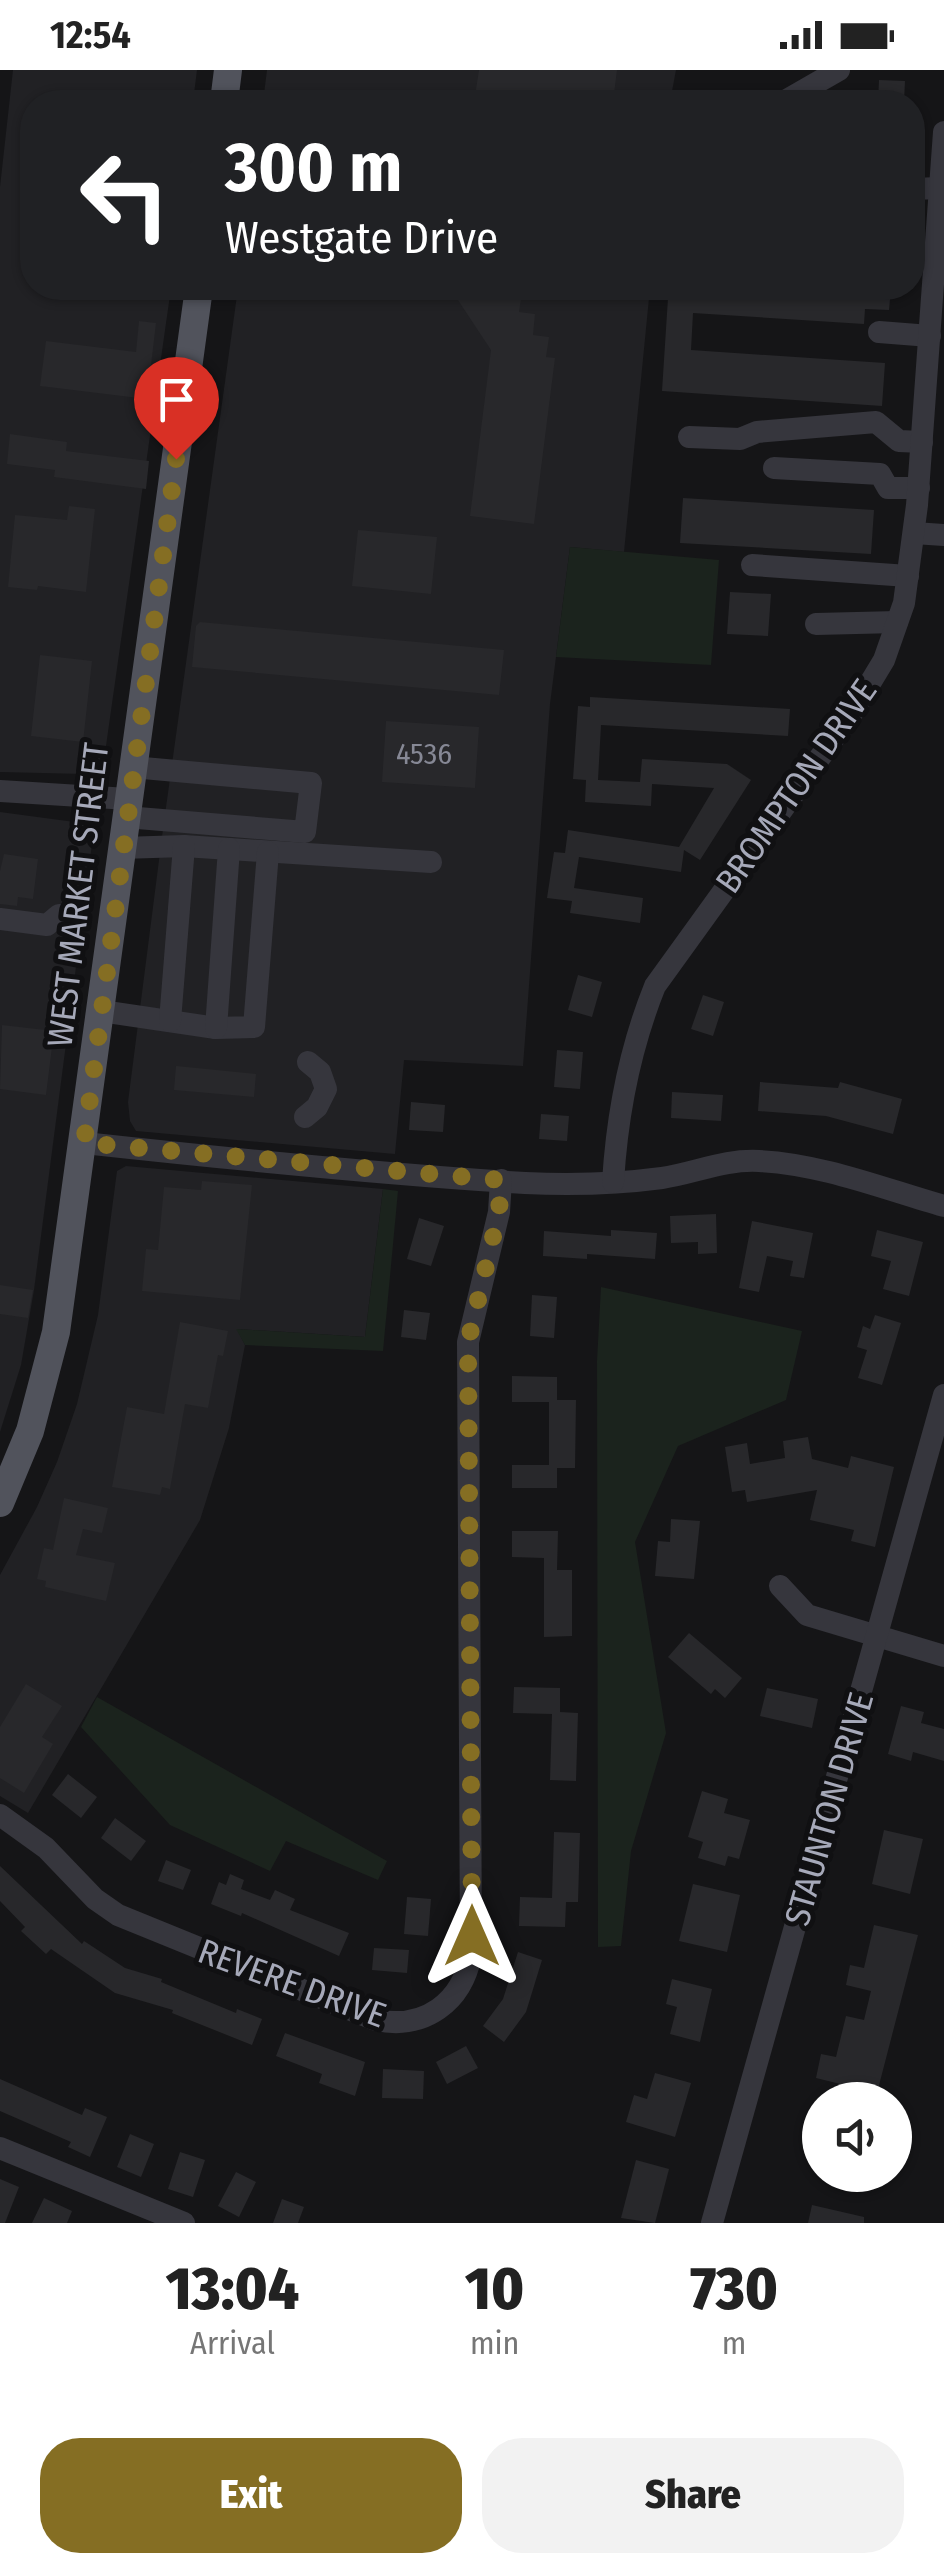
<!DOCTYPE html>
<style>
body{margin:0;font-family:"Fira Sans Condensed",sans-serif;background:#f2f2f2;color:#222;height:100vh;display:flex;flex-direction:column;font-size:38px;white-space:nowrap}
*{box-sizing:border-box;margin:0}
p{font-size:32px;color:#767676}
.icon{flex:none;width:55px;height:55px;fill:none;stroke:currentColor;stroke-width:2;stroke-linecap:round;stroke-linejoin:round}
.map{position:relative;height:2153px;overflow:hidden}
.panel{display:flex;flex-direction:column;background:#fff;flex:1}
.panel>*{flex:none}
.hud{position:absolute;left:20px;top:20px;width:905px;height:210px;border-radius:40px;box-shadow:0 2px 8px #0004;background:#202124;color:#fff;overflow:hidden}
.controls{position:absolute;left:802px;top:2012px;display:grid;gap:20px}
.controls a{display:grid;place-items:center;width:110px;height:110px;border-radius:50%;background:#fff;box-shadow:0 2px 8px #0004;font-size:50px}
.pin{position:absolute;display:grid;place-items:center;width:85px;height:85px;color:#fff;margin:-102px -42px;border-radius:50% 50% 50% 0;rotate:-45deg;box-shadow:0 0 10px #0007}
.pin .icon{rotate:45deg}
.me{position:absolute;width:110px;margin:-55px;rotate:0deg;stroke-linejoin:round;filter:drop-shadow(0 0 8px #0008)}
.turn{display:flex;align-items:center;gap:35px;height:210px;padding:0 40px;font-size:45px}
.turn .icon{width:130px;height:130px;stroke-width:2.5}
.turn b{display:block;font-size:70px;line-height:85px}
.eta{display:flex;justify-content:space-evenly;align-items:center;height:170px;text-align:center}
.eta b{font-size:60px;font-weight:800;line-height:70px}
.button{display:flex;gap:20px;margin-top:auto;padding:20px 40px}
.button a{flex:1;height:115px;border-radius:40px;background:#856e23;color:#fff;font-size:40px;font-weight:800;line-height:115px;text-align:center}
.button a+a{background:#f2f2f2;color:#222}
.status{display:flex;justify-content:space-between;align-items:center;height:70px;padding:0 50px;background:#fff;direction:ltr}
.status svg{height:28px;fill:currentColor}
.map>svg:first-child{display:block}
.built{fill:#212124}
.green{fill:#1b231d}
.building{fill:#28282b}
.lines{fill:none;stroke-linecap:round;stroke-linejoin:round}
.minor{stroke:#36363d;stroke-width:22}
.major{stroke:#51535c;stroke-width:28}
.route{stroke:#856e23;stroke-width:18;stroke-dasharray:0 32.4}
.labels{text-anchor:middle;stroke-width:10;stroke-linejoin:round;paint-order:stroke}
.number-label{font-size:30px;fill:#868895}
.street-label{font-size:35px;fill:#a6a9b9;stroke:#101012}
</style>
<div class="status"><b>12:54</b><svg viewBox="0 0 49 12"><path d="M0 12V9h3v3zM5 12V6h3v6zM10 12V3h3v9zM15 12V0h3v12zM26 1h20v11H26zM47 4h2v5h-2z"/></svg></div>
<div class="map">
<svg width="944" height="2153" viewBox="0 0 944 2153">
<rect width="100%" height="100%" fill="#151517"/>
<!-- built -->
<g class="built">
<path d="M13,0H197L193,32H32V218H171L103,697L84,704L0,702V117Z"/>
<path d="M267,0H676L670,32H263Z"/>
<path d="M238,218H650L624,482L570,477L550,634L523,996L404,990L395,1084L136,1061L130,1051L128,1032L163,759Z"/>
<path d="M0,742L82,753L93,766L34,1220L21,1295L0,1362Z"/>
<path d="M126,1096L383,1119L365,1267L237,1259L245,1275L229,1358L200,1450L28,1743L0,1726V1505L37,1437L57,1392L77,1334L98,1245L117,1101Z"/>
</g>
<!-- green -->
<g class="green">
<path d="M570,477L719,490L711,595L556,587Z"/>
<path d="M383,1119L398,1121L383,1281L245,1275L236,1259L365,1267Z"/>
<path d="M601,1217L802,1261L786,1330L678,1376L635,1472L666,1663L631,1781L621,1876L598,1877L597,1291Z"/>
<path d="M97,1627L387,1791L378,1810L286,1771L270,1801L170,1755L81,1657Z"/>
</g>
<!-- building -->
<g class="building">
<path d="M479,0H617L613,32H474Z"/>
<path d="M879,10L905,11L904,32H878Z"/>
<path d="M450,218H515V220L522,222L519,242L535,244L533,265L549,267L546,287L555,288L534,454L470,446L491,280Z"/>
<path d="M692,218L865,228L866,218H891L889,240L865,239L864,254L693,243L691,280L885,293L882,336L662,321L668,228L691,230Z"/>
<path d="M139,251L156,253L147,329L40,316L46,271L136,282Z"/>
<path d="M10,364L67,372L66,381L149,391L146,419L54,407L55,400L7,394Z"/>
<path d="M683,428L874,440L871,484L680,473Z"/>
<path d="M69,436L95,439L86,522L38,516L37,520L8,517L15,445L67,450Z"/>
<path d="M358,460L437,467L431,524L352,516Z"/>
<path d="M730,522L771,524L768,566L727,564Z"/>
<path d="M200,552L504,580L499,625L192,597L196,556Z"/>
<path d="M40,585L92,591L83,672L31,666Z"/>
<path d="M590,627L790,639L788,666L601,655L598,710L640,712L642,689L727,694L751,710L700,790L684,780L681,802L579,787L574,818L643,828L640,853L570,843L572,831L547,828L554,782L565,783L568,760L679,777L714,718L652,714L651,736L585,732L586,710L573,709L578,636L590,637Z"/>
<path d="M386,651L479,657L475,718L382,712Z"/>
<path d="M4,784L38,789L33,829L18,827L17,836L0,834V801Z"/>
<path d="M578,905L602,912L592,947L568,940Z"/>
<path d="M703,925L724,932L713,966L691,959Z"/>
<path d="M2,955L54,961L46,1025L0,1019Z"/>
<path d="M557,980L583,982L580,1019L554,1017Z"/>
<path d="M176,996L256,1004L254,1027L174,1020Z"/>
<path d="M760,1012L838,1018L840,1012L902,1029L893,1064L826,1046L758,1041Z"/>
<path d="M672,1022L723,1025L721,1051L671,1048Z"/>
<path d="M411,1032L445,1035L443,1062L409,1060Z"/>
<path d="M541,1044L569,1046L567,1071L539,1069Z"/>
<path d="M202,1111L252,1115L240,1230L142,1221L146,1179L158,1180L164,1117L201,1120Z"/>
<path d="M716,1144L717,1183L698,1184V1172L671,1173L670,1146Z"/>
<path d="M419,1148L444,1156L431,1196L407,1189Z"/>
<path d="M752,1151L813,1163L804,1208L790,1206L793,1191L767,1186L759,1222L739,1218Z"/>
<path d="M611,1160L657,1163L655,1189L587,1184V1189L543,1186L544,1161L611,1166Z"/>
<path d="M877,1160L923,1172L909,1226L883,1219L891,1191L871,1186Z"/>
<path d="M0,1215L33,1220L28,1248L0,1244Z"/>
<path d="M532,1225L557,1227L554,1268L530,1266Z"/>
<path d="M404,1240L430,1243L426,1270L401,1267Z"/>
<path d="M875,1245L901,1253L882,1315L858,1308L867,1280L857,1277L863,1256L870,1259Z"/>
<path d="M180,1252L228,1261L223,1286L218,1285L208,1338L185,1334L170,1419L162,1417L160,1425L112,1417L127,1337L164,1344Z"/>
<path d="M512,1306L557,1307V1330H576L575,1398H557V1418H512V1395H549V1332H512Z"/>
<path d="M808,1367L812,1389L848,1398L851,1386L894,1397L875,1477L851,1471L854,1460L810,1450L817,1420L747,1432L745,1420L732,1422L725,1377L747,1373L750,1394L785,1388L783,1371Z"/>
<path d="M64,1428L108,1438L102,1463L83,1459L76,1485L115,1493L106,1531L45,1517L46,1511L37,1509L44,1478L53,1480Z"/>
<path d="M671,1449L700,1451L694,1509L655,1506L658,1471L670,1472Z"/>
<path d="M512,1461H558L557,1500H572V1566L544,1567V1488L512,1487Z"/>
<path d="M689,1563L742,1608L725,1628L715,1619L711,1624L668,1587Z"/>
<path d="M26,1614L62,1636L42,1667L53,1674L24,1723L0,1708V1657Z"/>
<path d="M514,1617L560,1618V1642L578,1643L576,1711L550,1710L552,1644L513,1643Z"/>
<path d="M767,1618L818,1629L812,1658L760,1646Z"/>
<path d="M901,1636L924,1642L921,1653L944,1659V1691L913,1682L911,1691L888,1684Z"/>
<path d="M68,1704L97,1727L81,1748L52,1725Z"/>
<path d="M702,1721L728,1729L724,1743L750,1750L739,1789L728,1786L725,1796L698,1788L703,1772L688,1767Z"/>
<path d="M115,1748L146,1771L131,1791L101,1768Z"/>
<path d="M884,1760L923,1769L910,1824L872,1814Z"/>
<path d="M554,1762L580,1763L578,1832H566L565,1857L519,1856L520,1827L552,1828Z"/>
<path d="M166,1790L191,1800L183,1820L158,1811Z"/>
<path d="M0,1796L82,1874L84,1871L125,1898L162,1909L161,1912L236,1943L237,1939L262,1949L252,1975L172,1943L173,1940L115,1923L51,1879L46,1884L21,1861L25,1857L0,1831Z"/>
<path d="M230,1804L244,1810L241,1819L270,1830L275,1820L295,1829L290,1840L349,1863L339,1886L242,1843L241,1846L211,1834L219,1812L226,1815Z"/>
<path d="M693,1814L740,1825L727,1882L679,1871Z"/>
<path d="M407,1827L431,1829L428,1866L404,1864Z"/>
<path d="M874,1855L918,1865L877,2023L816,2008L821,1984L836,1987L846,1946L864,1950L871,1921L846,1915L850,1895L864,1898Z"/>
<path d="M374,1878L409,1880L407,1903L372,1900Z"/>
<path d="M518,1882L542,1890L526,1942L504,1972L483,1956L503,1929Z"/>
<path d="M672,1909L712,1919L700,1972L670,1964L677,1937L666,1934Z"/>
<path d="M285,1963L365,1992L355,2026L319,2013L322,2004L276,1986Z"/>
<path d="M466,1976L478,1998L447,2014L436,1992Z"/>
<path d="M383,1999L424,2001L423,2029L382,2028Z"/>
<path d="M655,2003L691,2013L675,2067L626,2052L634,2025L647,2029Z"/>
<path d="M0,2009L82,2045L85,2038L107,2047L90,2087L68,2077L71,2072L0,2041Z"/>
<path d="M130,2064L154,2074L141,2107L117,2097Z"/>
<path d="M180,2082L205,2090L193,2127L168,2119Z"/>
<path d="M636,2090L669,2099L655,2153L621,2148Z"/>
<path d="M236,2102L256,2112L239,2147L218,2136Z"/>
<path d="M0,2109L19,2117L5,2153H0Z"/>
<path d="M44,2128L72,2141L67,2153H32Z"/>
<path d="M282,2129L304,2137L298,2153H273Z"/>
<path d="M812,2135L864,2147V2153H808Z"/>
</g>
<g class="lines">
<!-- minor -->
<g class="minor">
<path d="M785,31L839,0"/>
<path d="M912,119L940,118"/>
<path d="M879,262L930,266"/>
<path d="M689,367L740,369L757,362L876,352L899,371L922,372"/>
<path d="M774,398L880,404L888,418H919"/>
<path d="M914,463L944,465"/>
<path d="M752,495L908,506"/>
<path d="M816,554L897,552"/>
<path d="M0,721L128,729"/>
<path d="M126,747L305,762L311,713L132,697"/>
<path d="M122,778L184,776L431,792"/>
<path d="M0,849L47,855L59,845"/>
<path d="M101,941L216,958L254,957L268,782"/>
<path d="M170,951L184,776"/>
<path d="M216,958L229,779"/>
<path d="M305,1047L317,1037L326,1019L320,1002L308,992"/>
<path d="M84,1073C231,1089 378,1104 525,1113C570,1115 617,1114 662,1108C695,1103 725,1089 759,1091C822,1094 884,1119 944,1136"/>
<path d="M613,1112C617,1046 630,978 655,916L852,643L884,590L904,533L917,435L944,62"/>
<path d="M780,1516L807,1545L944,1586"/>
<path d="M0,1745L46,1778L95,1829L118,1845L376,1950C425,1960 462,1932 471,1885L468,1272L499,1142L501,1110"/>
<path d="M0,2078L184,2153"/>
<path d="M712,2153L944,1325"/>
</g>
<!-- major -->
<g class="major">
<path d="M224,32L228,0"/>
<path d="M0,1433L30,1361L56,1262L199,218"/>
</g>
</g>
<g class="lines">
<!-- route -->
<path class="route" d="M176,389L84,1073L501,1110L499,1142L468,1272L472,1866"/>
</g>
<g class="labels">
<!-- number labels -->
<g class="number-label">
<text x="424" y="694">4536</text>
</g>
<!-- street labels -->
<g class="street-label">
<text transform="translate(796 716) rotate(-55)" y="12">BROMPTON DRIVE</text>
<text transform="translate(78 825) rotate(-83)" y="12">WEST MARKET STREET</text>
<text transform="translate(829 1739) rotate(-74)" y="12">STAUNTON DRIVE</text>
<text transform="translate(292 1913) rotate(20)" y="12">REVERE DRIVE</text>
</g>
</g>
</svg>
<div class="controls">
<a><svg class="icon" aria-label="sound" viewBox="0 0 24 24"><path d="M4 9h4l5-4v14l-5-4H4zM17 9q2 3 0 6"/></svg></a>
</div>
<div class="pin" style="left:176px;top:389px;background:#d93025"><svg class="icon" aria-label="arrive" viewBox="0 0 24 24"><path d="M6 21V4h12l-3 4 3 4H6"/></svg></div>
<svg class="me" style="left:472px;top:1866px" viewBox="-20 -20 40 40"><path d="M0-17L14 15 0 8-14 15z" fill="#856e23" stroke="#fff" stroke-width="4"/></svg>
<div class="hud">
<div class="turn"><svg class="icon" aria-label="left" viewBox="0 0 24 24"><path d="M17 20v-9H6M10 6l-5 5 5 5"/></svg><div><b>300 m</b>Westgate Drive</div></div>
</div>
</div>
<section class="panel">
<div class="eta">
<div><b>13:04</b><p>Arrival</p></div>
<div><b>10</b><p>min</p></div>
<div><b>730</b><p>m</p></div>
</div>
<div class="button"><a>Exit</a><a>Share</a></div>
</section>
